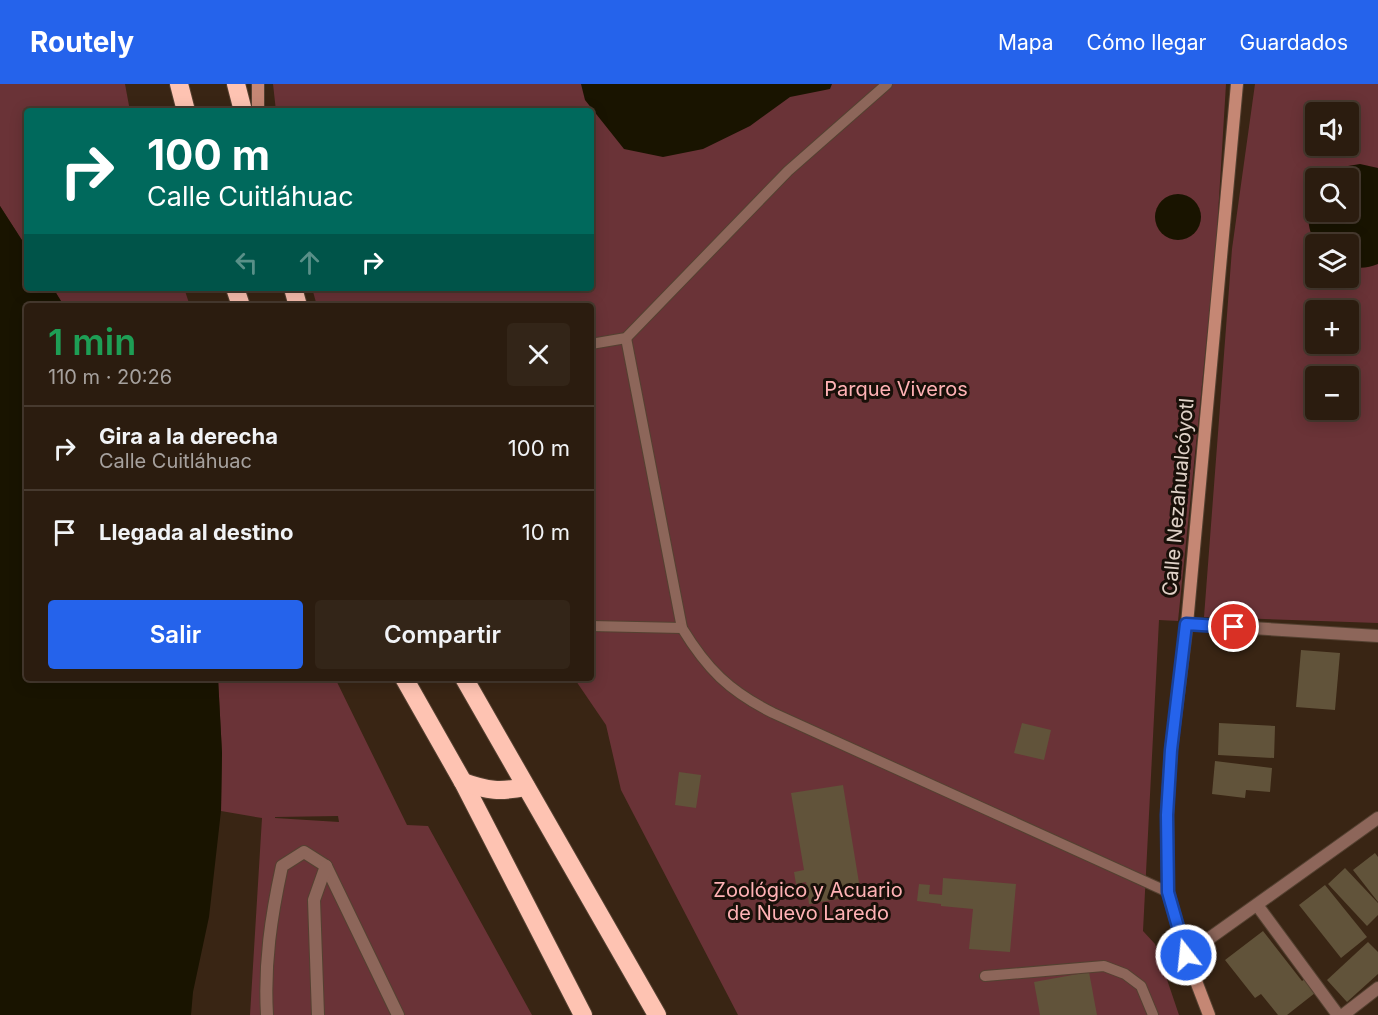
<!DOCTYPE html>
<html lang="es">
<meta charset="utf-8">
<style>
body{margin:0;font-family:Inter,sans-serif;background:#332518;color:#f1f3f6;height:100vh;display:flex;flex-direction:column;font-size:22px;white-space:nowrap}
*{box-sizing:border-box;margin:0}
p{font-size:20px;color:#a6a19e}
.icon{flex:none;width:33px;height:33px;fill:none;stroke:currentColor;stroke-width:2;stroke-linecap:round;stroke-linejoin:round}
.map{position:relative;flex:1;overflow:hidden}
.details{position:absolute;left:24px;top:219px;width:570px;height:378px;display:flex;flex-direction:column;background:#2b1c0f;border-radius:6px;box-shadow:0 3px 15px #0003,0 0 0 2px #473a2f}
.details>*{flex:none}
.guide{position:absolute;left:24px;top:24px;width:570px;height:183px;border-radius:6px;box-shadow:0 3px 15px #0003,0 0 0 2px #473a2f;background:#00695c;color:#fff;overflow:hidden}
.fabs{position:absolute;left:1305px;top:18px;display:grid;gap:12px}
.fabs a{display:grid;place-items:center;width:54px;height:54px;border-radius:6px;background:#2b1c0f;box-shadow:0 3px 15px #0003,0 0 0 2px #473a2f;font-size:30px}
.pin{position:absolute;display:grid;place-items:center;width:51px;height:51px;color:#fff;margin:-26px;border:3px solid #fff;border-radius:50%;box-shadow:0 2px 6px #0007}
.me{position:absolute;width:66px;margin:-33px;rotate:344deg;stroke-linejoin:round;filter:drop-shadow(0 0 4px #0008)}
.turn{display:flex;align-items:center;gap:21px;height:126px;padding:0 24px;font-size:27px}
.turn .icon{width:78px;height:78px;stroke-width:2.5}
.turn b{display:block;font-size:42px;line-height:51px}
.lanes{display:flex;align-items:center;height:57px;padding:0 24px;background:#0003;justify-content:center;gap:30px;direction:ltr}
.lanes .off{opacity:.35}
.round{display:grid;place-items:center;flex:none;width:63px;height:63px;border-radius:6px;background:#332518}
.summary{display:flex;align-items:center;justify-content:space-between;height:102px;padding:0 24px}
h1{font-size:36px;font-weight:600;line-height:45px;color:#1e9e55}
.cta{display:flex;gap:12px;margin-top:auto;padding:12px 24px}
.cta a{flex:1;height:69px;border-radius:6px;background:#2563eb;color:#fff;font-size:24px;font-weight:600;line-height:69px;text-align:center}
.cta a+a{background:#332518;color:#f1f3f6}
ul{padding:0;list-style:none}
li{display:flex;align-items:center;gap:18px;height:84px;padding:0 24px;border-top:2px solid #473a2f}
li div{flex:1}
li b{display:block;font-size:22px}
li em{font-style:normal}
header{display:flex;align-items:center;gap:36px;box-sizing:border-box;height:84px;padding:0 30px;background:#2563eb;color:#fff}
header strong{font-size:28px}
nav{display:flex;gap:33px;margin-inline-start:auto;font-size:21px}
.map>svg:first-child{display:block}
.green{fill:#6a3337;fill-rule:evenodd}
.water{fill:#191400}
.building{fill:#61533a}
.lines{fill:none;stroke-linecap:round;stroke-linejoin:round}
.lane-casing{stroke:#544131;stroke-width:12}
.street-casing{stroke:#544131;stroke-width:14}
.secondary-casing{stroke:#544131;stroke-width:14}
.highway-casing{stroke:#544131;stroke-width:20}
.lane{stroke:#8d665a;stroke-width:10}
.street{stroke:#8d665a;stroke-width:12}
.secondary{stroke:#c58774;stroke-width:12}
.highway{stroke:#fec3b2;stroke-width:18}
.route-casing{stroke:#184099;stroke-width:15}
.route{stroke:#2563eb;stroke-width:10}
.labels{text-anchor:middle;stroke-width:6;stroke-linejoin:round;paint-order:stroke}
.park-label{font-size:20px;fill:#ffb2b5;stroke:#191009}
.street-label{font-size:20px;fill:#e0d2c8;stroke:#191009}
</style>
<header>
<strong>Routely</strong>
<nav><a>Mapa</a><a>Cómo llegar</a><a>Guardados</a></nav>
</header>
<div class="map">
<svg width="1378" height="931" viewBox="0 0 1378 931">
<rect width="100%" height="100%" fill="#392514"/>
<!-- green -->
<g class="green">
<path d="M0,0H125L130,27H27V164L0,122Z"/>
<path d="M273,0H1226L1216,163L1178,537L1159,536L1143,847L1155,860L1179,931H738L621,706L606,641L574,594H591V222H317L312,204H591V27H276Z"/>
<path d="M1255,0H1378V539L1204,533L1232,165ZM1316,28H1348V62H1316ZM1316,94H1348V128H1316ZM1316,160H1348V194H1316ZM1316,226H1348V260H1316ZM1316,292H1348V326H1316Z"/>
<path d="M53,204H184L190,222H64Z"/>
<path d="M218,594H335L407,741L428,742L532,931H250L262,734L221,727L222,669ZM338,732L339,738L275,734V733Z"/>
</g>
<!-- water -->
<g class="water">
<path d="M581,0H832L830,5L790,13L750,42L703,65L663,73L624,65L585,16Z"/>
<path d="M1360,80L1378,84V180C1369,184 1358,185 1349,182L1348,160H1317C1304,143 1308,124 1315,105L1316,128H1348V94H1325L1342,83Z"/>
<circle cx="1178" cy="133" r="23"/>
<path d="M0,122L27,164V204H53L64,222H27V594H218L222,669L221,727L209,833L193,908L191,931H0Z"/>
</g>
<!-- building -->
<g class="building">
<path d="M1301,566L1340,569L1335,626L1296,623Z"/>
<path d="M1022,639L1051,646L1044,676L1014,669Z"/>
<path d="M1219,639L1275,642L1274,674L1218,671Z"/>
<path d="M1215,677L1272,684L1270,708L1246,706L1245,714L1212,710Z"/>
<path d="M679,688L701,691L696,724L675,721Z"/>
<path d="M843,701L861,811L809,820L806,798L796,800L794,788L804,786L791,709Z"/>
<path d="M1375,769L1378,773V818L1353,786Z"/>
<path d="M1345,784L1378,819V831L1367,842L1328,800Z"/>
<path d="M943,794L1016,800L1010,868L969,865L973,825L941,822V820L917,817L919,800L930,801L929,810L942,811Z"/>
<path d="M1325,801L1367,853L1341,874L1299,821Z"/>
<path d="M1263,847L1302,897L1305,895L1315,909L1287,931H1278L1261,910L1255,914L1225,876Z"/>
<path d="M1368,858L1378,868V890L1347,918L1327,896Z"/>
<path d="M1089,888L1097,931H1040L1034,898Z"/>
</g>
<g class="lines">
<!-- lane casing -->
<g class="lane-casing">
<g id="lane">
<path d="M626,254L682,544C707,585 729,607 773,629L1168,808"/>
<path d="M591,260L626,254L788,87L887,0"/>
<path d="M591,542L682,544"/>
<path d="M985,892L1104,882L1125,890L1141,902L1153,931"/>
</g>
</g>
<!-- street casing -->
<g class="street-casing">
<g id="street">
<path d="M1187,540L1378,552"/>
<path d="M1257,821L1338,931"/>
<path d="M1186,871L1378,734"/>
<path d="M267,931C264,879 271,833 282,782L304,768L326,782L398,931"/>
<path d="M318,931L314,816L326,782"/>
<path d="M1343,931L1378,904"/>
</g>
</g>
<!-- secondary casing -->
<g class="secondary-casing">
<g id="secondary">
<path d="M258,27V0"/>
<path d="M1209,931L1186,871L1168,808L1167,731L1171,666L1187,540L1237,0"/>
</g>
</g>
<!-- highway casing -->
<g class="highway-casing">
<g id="highway">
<path d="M179,0L186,27"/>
<path d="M236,0L243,27"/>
<path d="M235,204L241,222"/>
<path d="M293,204L298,222"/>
<path d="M404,594L463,698L583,931"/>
<path d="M464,594L657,931"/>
<path d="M463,698C488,707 500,708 526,703"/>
</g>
</g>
<!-- lane -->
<use href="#lane" class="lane"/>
<!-- street -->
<use href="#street" class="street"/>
<!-- secondary -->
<use href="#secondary" class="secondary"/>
<!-- highway -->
<use href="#highway" class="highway"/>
</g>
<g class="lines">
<!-- route casing -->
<g class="route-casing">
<path id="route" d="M1186,871L1168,808L1167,731L1171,666L1186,540L1234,543"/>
</g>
<!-- route -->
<use href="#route" class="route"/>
</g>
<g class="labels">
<!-- park labels -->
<g class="park-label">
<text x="896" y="312">Parque Viveros</text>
<text x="808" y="813">Zoológico y Acuario<tspan x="808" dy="23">de Nuevo Laredo</tspan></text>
</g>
<!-- street labels -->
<g class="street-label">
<text transform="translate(1178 413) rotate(-85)" y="7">Calle Nezahualcóyotl</text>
</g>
</g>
</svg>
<div class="fabs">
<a><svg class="icon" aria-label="sound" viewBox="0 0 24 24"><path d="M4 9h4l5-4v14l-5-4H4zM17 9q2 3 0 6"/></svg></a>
<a><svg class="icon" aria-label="search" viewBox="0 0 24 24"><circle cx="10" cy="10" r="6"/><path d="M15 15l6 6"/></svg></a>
<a><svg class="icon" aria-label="layers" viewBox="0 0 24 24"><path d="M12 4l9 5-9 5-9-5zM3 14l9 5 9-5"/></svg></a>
<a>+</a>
<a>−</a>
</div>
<div class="pin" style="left:1234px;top:543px;background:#d93025"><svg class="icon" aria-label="arrive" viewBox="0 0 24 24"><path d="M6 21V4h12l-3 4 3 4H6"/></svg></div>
<svg class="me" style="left:1186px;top:871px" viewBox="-20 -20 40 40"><circle r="17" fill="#2563eb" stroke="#fff" stroke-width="3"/><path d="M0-11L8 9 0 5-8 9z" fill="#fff"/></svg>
<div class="guide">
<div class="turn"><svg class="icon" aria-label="right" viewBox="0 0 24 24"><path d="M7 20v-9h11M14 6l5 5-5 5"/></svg><div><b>100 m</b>Calle Cuitláhuac</div></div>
<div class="lanes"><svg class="icon off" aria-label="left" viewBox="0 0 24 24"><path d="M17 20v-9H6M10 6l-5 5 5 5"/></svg><svg class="icon off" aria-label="ahead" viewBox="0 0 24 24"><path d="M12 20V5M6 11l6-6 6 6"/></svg><svg class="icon" aria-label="right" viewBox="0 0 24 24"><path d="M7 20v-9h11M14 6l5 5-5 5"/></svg></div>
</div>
<section class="details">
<div class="summary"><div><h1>1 min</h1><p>110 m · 20:26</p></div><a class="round"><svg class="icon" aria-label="close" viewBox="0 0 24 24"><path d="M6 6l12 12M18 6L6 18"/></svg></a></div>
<ul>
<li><svg class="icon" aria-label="right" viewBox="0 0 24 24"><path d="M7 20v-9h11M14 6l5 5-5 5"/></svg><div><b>Gira a la derecha</b><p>Calle Cuitláhuac</p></div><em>100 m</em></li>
<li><svg class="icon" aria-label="arrive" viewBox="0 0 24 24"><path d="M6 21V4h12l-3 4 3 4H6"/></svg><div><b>Llegada al destino</b></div><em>10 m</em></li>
</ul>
<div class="cta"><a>Salir</a><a>Compartir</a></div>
</section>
</div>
